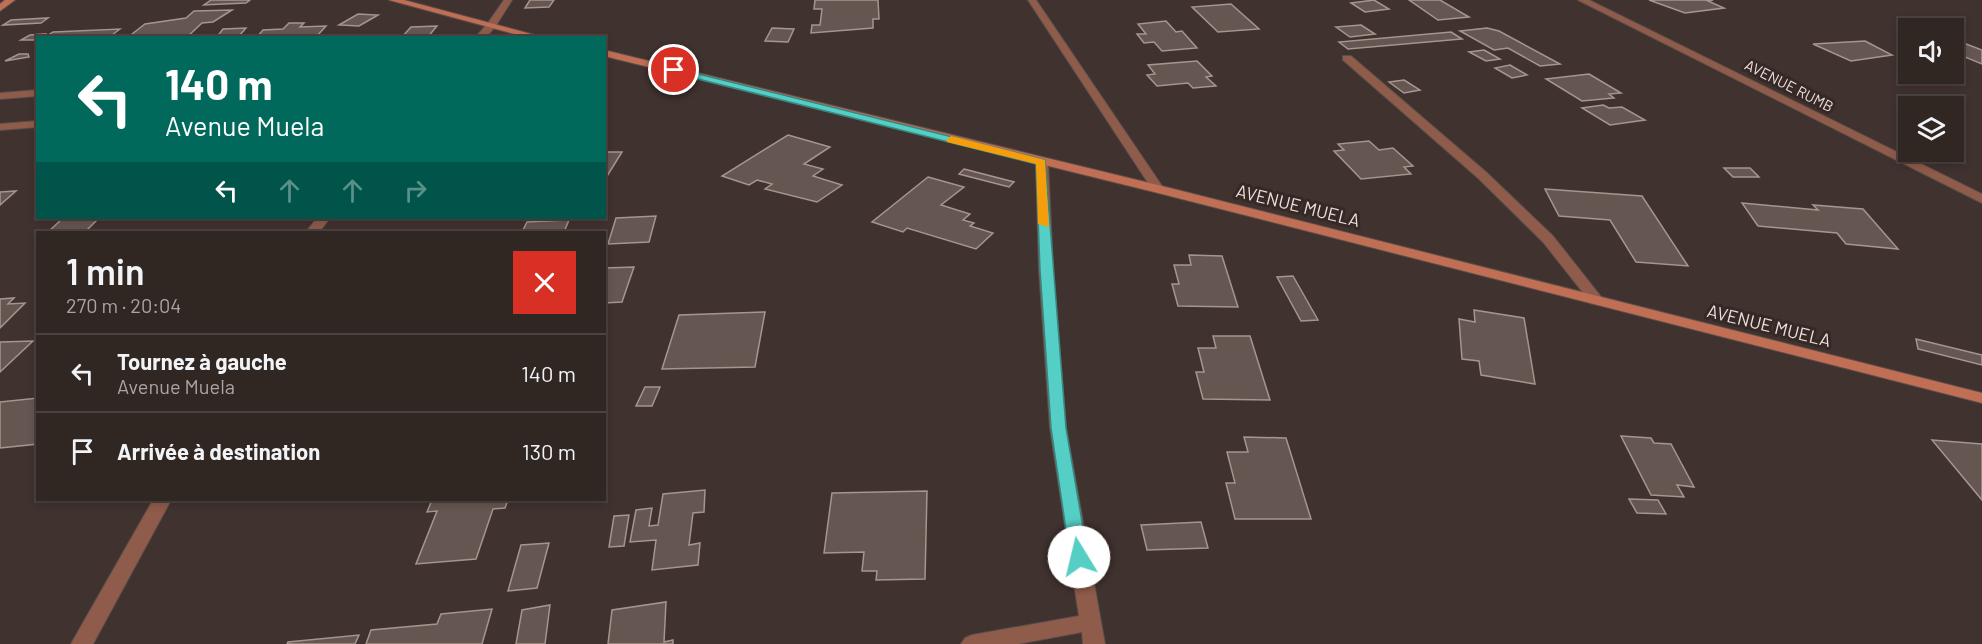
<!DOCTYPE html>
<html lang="fr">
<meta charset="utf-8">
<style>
body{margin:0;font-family:Barlow,sans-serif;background:#3c322f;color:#f1f3f6;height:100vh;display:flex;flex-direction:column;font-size:22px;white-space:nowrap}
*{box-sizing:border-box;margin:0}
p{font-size:20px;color:#a8a5a5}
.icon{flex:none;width:33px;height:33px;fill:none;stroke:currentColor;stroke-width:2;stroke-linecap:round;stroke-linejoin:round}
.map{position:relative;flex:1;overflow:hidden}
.drawer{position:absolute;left:36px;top:231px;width:570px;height:270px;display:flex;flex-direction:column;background:#302622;border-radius:0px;box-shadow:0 3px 9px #0003,0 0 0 2px #4b4340}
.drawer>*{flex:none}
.hud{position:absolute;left:36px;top:36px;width:570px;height:183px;border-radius:0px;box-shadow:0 3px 9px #0003,0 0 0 2px #4b4340;background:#00695c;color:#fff;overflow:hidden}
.controls{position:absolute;left:1898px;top:18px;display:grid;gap:12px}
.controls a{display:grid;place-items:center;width:66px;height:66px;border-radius:0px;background:#302622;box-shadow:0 3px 9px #0003,0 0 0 2px #4b4340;font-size:30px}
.pin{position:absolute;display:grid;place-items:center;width:51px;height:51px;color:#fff;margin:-26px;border:3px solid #fff;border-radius:50%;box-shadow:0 2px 6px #0007}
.me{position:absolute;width:66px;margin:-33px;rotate:351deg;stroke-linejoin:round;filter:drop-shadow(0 0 4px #0008)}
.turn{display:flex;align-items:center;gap:21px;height:126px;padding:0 30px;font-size:27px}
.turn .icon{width:78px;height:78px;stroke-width:2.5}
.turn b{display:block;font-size:42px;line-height:51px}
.lanes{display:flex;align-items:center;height:57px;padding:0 30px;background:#0003;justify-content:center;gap:30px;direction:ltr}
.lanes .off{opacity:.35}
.round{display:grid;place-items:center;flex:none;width:63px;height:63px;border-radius:0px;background:#3c322f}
.headline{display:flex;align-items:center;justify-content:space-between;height:102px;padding:0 30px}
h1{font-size:36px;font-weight:600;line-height:45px}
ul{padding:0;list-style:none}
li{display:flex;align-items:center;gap:18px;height:78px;padding:0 30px;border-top:2px solid #4b4340}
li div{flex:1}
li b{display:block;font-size:22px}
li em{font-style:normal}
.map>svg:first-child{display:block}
.building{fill:#665651;stroke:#a6958f;stroke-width:1.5}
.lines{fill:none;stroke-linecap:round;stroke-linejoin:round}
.lane-casing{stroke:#5b4e4a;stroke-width:2}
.street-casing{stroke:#5b4e4a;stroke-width:2}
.secondary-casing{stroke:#5b4e4a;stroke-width:2}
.lane{fill:#8f5b4b;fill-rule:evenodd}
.street{fill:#8f5b4b;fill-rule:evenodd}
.secondary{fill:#c06e54;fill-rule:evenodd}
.route{fill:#55cec5;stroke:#378680;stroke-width:1.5}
.slow{fill:#f59e0b}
.labels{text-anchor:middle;stroke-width:6;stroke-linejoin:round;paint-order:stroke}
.far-street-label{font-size:15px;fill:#eae1de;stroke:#362824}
.street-label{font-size:18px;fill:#eae1de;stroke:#362824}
</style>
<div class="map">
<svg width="1982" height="644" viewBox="0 0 1982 644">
<rect width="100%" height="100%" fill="#40322e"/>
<!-- building -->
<g class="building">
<path d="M211,0H250L246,3L204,5Z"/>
<path d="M530,0H554L549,7L525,8Z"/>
<path d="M815,0H878L879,19H873V28L811,33L812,25H820L822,9H814Z"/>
<path d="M1374,0L1389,9L1365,12L1351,3Z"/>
<path d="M1409,0H1440L1469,17L1438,20Z"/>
<path d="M1649,0H1713L1708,1L1724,8L1685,13Z"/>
<path d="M1231,4L1259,29L1218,32L1192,7Z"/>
<path d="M232,10L213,22L202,23L186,38H127L145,24L186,18L194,11Z"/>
<path d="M358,14L378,15L359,26L339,25Z"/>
<path d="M48,18L41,23L3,25L11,20Z"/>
<path d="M1166,21L1176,32L1182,31L1197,48L1162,51L1154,42L1144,43L1137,34H1146L1138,24Z"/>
<path d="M289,23H304L300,27L326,26L315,38H256L263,30L283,29Z"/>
<path d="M1361,25L1375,34L1350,37L1336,27Z"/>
<path d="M437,26L427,38H401L411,27Z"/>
<path d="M246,28L239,36L216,38L223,29Z"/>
<path d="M772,28L794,29L788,42L765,41Z"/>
<path d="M1487,28L1499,31L1560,64L1540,66L1508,48L1494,50L1460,31Z"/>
<path d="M120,29L108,38H44L53,32Z"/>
<path d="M1451,32L1462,39L1348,49L1339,42Z"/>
<path d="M45,34L37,40H21L30,35Z"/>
<path d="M1953,39L1982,50V64L1953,52Z"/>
<path d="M1865,41L1892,55L1851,61L1813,44Z"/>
<path d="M1484,50L1500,59L1486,61L1469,52Z"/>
<path d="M19,54H28L29,57L5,61Z"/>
<path d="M1197,61L1212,76L1206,77L1216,86L1193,88L1188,83L1157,86L1147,75L1155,74L1148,65Z"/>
<path d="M1510,65L1527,75L1512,78L1495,68Z"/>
<path d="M1589,74L1621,93L1609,94L1614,98L1582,101L1546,79Z"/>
<path d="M1404,80L1420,90L1404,93L1389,82Z"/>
<path d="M1603,105L1609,108L1622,107L1645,120L1610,125L1582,108Z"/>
<path d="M788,135L830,147L804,164L823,169L813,176L842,185L817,202L765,189L772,184L757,180L749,185L722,176Z"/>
<path d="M1369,141L1379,150L1393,148L1413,166L1404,167L1411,174L1361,179L1334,151L1344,150L1338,144Z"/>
<path d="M604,152H622L604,181Z"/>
<path d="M1724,168H1750L1759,177H1733Z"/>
<path d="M964,169L1014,182L1009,187L959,174Z"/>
<path d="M928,177L964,187L941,205L970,214L963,220L974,223L970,226L993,233L976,249L907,228L903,232L872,222Z"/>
<path d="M1545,189L1642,196L1688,266L1636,262L1610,220L1559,216Z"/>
<path d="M16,191L0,205V192Z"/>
<path d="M1742,203L1818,210L1813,205L1863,209L1898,249L1846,244L1837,233L1758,226Z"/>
<path d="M656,216L649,242L608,244L616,218Z"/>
<path d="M99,218L85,232H48L61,220Z"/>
<path d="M569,220L564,232H522L527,222Z"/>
<path d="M1189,255L1222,256L1238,307L1178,306L1172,284H1179L1174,265H1191Z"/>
<path d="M634,267L622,302L604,303V268Z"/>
<path d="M1293,276L1318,320L1301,321L1277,277Z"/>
<path d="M14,298L8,304L25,303L0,328V299Z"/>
<path d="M1474,310L1524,318L1535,384L1481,375L1479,361L1462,359L1459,319L1475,322Z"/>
<path d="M765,312L755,367L662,369L679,315Z"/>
<path d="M1213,336H1250L1270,400L1203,399L1196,372H1204L1198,348H1216Z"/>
<path d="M1916,339L1982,355V365L1918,349Z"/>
<path d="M33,341L0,372V342Z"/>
<path d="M645,387H660L652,406H636Z"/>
<path d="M38,398V444L0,448V402Z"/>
<path d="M1621,436L1651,438L1654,443L1671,444L1694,487L1677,485L1684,497L1651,495Z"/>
<path d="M1244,437L1286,438L1311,519H1235L1226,483H1235L1227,452H1248Z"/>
<path d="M1932,440L1982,444V500Z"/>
<path d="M705,490L704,512L693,513L689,545L700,543L698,565L652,570L656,540L630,542L636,510L652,508L649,526L658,525L663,494Z"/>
<path d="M927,491L925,579L876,580L877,571H862L864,552L824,553L832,493Z"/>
<path d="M1629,499L1658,500L1666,514L1637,513Z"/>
<path d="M432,500H508L505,508L493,509L476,559L416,564L437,511L427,512Z"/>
<path d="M629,515L624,546L609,547L614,516Z"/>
<path d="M1201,522L1208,548L1147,550L1141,525Z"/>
<path d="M549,543L537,588L508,591L521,545Z"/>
<path d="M666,602L664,642L673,640V644H608L612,610Z"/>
<path d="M550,605L545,644H516L522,610Z"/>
<path d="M492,609L482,644H366L371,630L437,624L441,614Z"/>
<path d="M359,635L355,644H287L288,642Z"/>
</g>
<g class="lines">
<!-- lane casing -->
<g class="lane-casing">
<g id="lane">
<path d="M38,90V96L0,99V93Z"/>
<path d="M38,121V127L0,130V124Z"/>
</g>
</g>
<!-- street casing -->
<g class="street-casing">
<g id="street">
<path d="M504,0H512L495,27L485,38H475L488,23Z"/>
<path d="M1028,0H1036L1164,189L1162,192H1154Z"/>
<path d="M1578,0H1589L1982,194V203Z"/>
<path d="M1343,56H1351L1486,172L1553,236L1602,298L1604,301L1602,304H1592L1543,242L1478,178L1343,60Z"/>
<path d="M1042,158L1048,162L1053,270L1066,428L1105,644H1083L1082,632L1018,644H961L965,638L972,635L1079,616L1050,428L1039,270L1036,162Z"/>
<path d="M317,218H330L319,232H306Z"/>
<path d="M153,500H171L93,644H71Z"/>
</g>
</g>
<!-- secondary casing -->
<g class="secondary-casing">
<g id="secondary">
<path d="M5,0H15L0,11V4Z"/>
<path d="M389,0H404L546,38H529Z"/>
<path d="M604,50L1162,186L1982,393V403L1154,192L604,56Z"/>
</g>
</g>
<!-- lane -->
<use href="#lane" class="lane"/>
<!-- street -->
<use href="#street" class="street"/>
<!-- secondary -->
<use href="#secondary" class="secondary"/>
</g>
<!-- route -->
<path class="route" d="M674,68L1045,160L1066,428L1088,557L1085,562H1073L1070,557L1051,428L1040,270L1036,164L670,72V68Z"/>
<!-- slow -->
<path class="slow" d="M951,136L1045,160L1049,227L1038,224L1036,164L947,142L946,140Z"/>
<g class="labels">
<!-- far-street labels -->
<g class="far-street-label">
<text transform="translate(1789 86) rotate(27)" y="5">AVENUE RUMB</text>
</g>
<!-- street labels -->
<g class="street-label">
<text transform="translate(1298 206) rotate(14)" y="6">AVENUE MUELA</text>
<text transform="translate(1769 326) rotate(14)" y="6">AVENUE MUELA</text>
</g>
</g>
</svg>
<div class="controls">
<a><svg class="icon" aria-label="sound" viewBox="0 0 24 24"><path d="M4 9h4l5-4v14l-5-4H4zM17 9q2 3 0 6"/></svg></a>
<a><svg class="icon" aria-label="layers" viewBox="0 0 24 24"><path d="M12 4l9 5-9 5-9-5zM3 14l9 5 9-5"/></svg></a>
</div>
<div class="pin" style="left:674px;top:70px;background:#d93025"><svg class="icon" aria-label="arrive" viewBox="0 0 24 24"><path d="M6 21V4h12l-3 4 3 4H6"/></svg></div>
<svg class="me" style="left:1079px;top:557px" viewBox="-20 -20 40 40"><circle r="19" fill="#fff"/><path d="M0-13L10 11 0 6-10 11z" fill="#55cec5"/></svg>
<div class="hud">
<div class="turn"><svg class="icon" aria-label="left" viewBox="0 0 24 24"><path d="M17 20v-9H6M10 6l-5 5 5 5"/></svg><div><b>140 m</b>Avenue Muela</div></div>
<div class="lanes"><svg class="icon" aria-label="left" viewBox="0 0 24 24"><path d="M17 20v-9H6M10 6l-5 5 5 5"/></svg><svg class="icon off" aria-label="ahead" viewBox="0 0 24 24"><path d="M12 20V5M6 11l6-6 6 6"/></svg><svg class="icon off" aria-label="ahead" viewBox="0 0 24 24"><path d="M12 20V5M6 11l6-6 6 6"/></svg><svg class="icon off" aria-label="right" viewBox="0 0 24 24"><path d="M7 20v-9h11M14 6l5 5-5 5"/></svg></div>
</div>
<section class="drawer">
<div class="headline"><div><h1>1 min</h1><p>270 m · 20:04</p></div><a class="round" style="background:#d93025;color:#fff"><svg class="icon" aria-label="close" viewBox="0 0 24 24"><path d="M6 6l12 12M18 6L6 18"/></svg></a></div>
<ul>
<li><svg class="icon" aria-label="left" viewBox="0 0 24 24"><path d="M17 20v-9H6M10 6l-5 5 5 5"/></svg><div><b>Tournez à gauche</b><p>Avenue Muela</p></div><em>140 m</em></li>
<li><svg class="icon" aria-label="arrive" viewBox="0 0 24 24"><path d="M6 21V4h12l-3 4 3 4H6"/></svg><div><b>Arrivée à destination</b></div><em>130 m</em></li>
</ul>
</section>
</div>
